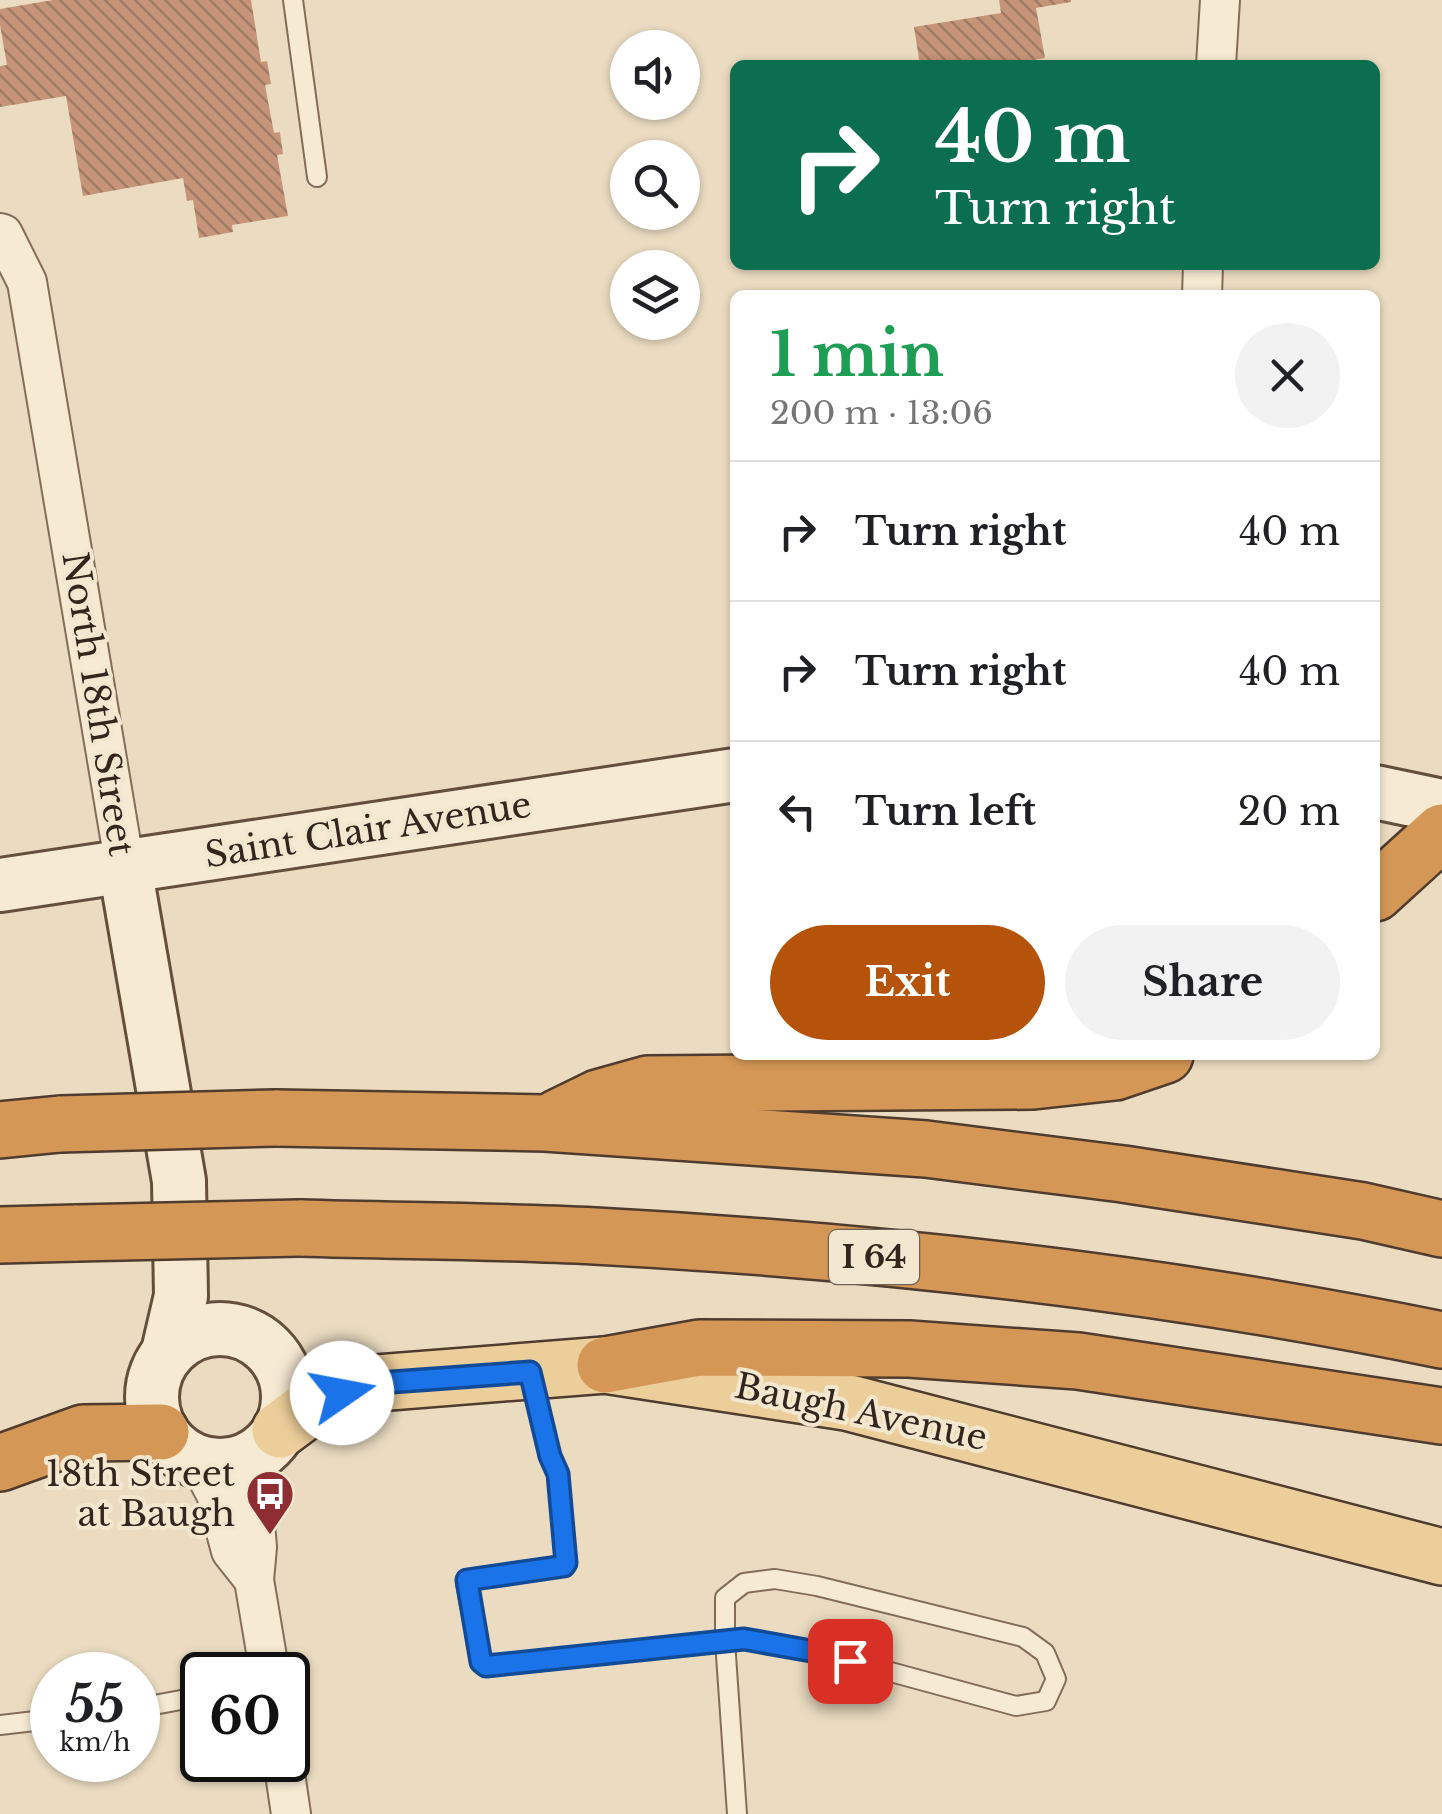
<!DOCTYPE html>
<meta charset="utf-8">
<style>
body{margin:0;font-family:"Libre Baskerville",serif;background:#f2f2f2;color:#202124;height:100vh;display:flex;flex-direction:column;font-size:38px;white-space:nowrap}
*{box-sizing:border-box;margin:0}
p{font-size:32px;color:#757577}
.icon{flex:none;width:55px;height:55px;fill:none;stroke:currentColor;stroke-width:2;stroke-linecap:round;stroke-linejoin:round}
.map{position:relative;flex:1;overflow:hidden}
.panel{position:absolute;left:730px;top:290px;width:650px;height:770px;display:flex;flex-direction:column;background:#fff;border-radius:15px;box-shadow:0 2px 8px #0004}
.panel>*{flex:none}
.guide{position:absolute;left:730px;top:60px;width:650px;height:210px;border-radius:15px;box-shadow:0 2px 8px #0004;background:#0b6e4f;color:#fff;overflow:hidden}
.buttons{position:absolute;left:610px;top:30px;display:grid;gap:20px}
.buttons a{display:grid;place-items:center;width:90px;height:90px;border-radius:50%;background:#fff;box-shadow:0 2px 8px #0004;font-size:50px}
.speed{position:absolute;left:30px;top:1652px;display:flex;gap:20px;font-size:50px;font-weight:700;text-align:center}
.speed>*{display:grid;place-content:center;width:130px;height:130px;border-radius:50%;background:#fff;box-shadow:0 2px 8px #0004;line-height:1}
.speed small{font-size:25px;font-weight:400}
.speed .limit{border:5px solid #111;border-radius:15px;background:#fff;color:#111}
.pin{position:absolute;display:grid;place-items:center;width:85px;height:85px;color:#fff;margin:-42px;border-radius:20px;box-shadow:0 5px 15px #0006}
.me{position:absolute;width:110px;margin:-55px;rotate:78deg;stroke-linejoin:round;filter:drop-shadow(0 0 8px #0008)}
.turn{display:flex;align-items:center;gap:35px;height:210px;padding:0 40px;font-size:45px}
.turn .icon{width:130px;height:130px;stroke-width:2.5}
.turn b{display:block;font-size:70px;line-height:85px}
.round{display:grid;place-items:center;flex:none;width:105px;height:105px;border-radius:52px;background:#f2f2f2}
.summary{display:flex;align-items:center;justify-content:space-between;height:170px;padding:0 40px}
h1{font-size:60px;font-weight:700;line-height:75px;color:#1e9e55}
.action{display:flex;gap:20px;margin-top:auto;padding:20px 40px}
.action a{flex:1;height:115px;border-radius:60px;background:#b45309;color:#fff;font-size:40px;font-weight:700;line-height:115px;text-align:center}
.action a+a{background:#f2f2f2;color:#202124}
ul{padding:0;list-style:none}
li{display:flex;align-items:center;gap:30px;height:140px;padding:0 40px;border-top:2px solid #e0e0e0}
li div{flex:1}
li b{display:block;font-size:38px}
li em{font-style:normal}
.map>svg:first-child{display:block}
.building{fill:url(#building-back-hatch)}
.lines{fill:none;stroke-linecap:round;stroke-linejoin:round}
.lane-casing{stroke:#836d5a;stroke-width:22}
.street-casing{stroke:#836d5a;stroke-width:42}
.secondary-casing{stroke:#644f3d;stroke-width:58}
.primary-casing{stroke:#503c2e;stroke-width:60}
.highway-casing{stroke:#503c2e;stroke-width:60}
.lane{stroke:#f6ead3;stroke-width:18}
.street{stroke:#f6ead3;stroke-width:38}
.secondary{stroke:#f6ead3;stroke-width:52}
.primary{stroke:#ecce9a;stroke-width:55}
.highway{stroke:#d59756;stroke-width:55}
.highway-bridge-casing{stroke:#503c2e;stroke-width:60;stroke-linecap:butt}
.highway-bridge{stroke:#d59756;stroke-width:55}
.route-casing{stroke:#114b97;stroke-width:25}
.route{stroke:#1a73e8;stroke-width:18}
.labels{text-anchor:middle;stroke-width:8;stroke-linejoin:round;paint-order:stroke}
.shield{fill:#f3e7d0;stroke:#6d6153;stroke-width:2.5}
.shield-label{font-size:32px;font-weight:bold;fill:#33271d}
.street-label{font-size:35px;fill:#33271d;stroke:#f3e7d0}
.poi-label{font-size:35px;fill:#33271d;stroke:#f3e7d0;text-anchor:end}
</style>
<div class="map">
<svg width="1442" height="1814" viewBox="0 0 1442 1814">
<defs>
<pattern id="building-back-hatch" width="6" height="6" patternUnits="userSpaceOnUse" patternTransform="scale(2.5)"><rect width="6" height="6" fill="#c69579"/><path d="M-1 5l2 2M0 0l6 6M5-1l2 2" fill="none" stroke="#a17a63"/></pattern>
</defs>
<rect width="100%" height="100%" fill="#ebdcc1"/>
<!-- building -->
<g class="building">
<path d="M53,0H251L261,62L267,61L271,84L265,85L274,133L280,132L283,154L277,155L288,216L232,225L233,232L199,238L193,200L187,201L183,178L83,196L66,96L0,107V66L7,65L0,25V9Z"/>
<path d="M999,0H1071V2L1036,8L1045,58L1004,65H920L914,27L1001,13Z"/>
</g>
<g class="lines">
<!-- lane casing -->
<g class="lane-casing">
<g id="lane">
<path d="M293,0L317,177"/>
<path d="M531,1377L550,1456L558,1474L566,1563L564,1566L467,1580L466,1584L481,1662L486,1667L725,1641L744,1639L817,1652L1016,1706L1046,1701L1056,1679L1045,1653L1023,1637L817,1586L775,1579L744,1583L725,1598V1641L737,1814"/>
<path d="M138,1708L202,1696"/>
<path d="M0,1725L52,1719"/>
</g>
</g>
<!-- street casing -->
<g class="street-casing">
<g id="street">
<path d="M1216,65L1220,0"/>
<path d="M0,233L3,234L27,282L125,867"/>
<path d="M1202,295L1203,265"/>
<path d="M256,1455L251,1479L257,1547L254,1580L270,1675"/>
<path d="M199,1462L216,1494L231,1551L254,1580"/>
<path d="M283,1760L291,1814"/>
</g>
</g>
<!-- secondary casing -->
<g class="secondary-casing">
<g id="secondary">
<path d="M1375,792L1442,806"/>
<path d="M125,867L179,1181L181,1296L168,1352"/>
<path d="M0,885L735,775"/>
<circle cx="220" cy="1397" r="68"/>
</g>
</g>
<!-- primary casing -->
<g class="primary-casing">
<path id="primary" d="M280,1430L319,1401L364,1384L605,1365L846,1402L1442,1557"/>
</g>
<!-- highway casing -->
<g class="highway-casing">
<g id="highway">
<path d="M1375,893L1442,832"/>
<path d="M276,1118L545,1123L926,1149L1123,1174L1363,1211L1442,1229"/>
<path d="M557,1118L598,1098L648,1084L1033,1081L1115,1072L1165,1055"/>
<path d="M0,1130L60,1124"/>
<path d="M300,1228C398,1231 497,1231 595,1236C879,1251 1163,1283 1442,1340"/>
<path d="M0,1235L77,1233"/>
<path d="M605,1365L699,1348L909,1349L1078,1361L1442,1416"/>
<path d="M0,1463L83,1433L161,1432"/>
</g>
</g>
<!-- lane -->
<use href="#lane" class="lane"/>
<!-- street -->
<use href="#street" class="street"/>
<!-- secondary -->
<use href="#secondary" class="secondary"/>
<!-- primary -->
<use href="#primary" class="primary"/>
<!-- highway -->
<use href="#highway" class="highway"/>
<!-- highway-bridge casing -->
<g class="highway-bridge-casing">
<g id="highway-bridge">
<path d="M60,1124L276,1118"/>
<path d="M77,1233L300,1228"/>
</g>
</g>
<!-- highway-bridge -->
<use href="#highway-bridge" class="highway-bridge"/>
</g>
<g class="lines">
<!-- route casing -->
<g class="route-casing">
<path id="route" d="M342,1393L364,1384L530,1372L550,1456L558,1474L566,1563L564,1566L467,1580L481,1662L486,1666L744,1639L817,1652L850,1661"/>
</g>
<!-- route -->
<use href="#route" class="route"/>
</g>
<!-- icons -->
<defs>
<g id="bus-pin" transform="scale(2.5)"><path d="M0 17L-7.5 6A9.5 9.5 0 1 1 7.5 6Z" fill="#8e2e33" stroke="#f3e7d0"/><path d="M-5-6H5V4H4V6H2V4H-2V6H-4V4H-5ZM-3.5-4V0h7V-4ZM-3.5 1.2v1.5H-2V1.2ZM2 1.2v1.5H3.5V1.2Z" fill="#fff"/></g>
</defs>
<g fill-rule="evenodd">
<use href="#bus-pin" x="270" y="1494"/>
</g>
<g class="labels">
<!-- shield labels -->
<rect class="shield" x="829" y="1230" width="90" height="54" rx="8"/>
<g class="shield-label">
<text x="874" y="1268">I 64</text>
</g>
<!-- street labels -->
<g class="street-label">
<text transform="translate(98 704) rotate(81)" y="12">North 18th Street</text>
<text transform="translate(368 830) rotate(-9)" y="12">Saint Clair Avenue</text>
<text transform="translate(861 1412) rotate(12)" y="12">Baugh Avenue</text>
</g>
<!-- poi labels -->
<g class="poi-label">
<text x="235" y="1486">18th Street<tspan x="235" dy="40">at Baugh</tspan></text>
</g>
</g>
</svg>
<div class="buttons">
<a><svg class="icon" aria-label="sound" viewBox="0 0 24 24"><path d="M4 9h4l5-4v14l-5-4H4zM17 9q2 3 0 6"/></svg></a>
<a><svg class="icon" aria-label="search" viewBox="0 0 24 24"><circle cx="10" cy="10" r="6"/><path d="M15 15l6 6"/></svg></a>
<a><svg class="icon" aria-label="layers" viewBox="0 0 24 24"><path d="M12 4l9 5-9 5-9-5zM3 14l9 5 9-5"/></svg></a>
</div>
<div class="speed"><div>55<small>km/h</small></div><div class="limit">60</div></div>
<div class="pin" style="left:850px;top:1661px;background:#d93025"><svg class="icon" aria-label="arrive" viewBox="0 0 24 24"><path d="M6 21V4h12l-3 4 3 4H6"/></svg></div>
<svg class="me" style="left:342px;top:1393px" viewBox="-20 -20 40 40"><circle r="19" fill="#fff"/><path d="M0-13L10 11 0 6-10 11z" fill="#1a73e8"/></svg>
<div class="guide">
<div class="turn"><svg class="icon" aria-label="right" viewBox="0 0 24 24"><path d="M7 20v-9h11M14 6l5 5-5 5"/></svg><div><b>40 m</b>Turn right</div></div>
</div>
<section class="panel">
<div class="summary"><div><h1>1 min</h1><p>200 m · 13:06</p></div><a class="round"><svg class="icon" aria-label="close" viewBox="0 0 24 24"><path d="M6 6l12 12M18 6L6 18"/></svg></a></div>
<ul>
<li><svg class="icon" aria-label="right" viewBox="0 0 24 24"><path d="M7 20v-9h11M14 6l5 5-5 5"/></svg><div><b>Turn right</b></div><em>40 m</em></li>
<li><svg class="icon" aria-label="right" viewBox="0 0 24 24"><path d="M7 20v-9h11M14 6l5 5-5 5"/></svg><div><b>Turn right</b></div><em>40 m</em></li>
<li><svg class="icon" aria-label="left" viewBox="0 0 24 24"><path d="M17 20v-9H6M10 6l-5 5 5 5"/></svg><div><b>Turn left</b></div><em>20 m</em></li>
</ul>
<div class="action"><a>Exit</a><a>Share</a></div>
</section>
</div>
